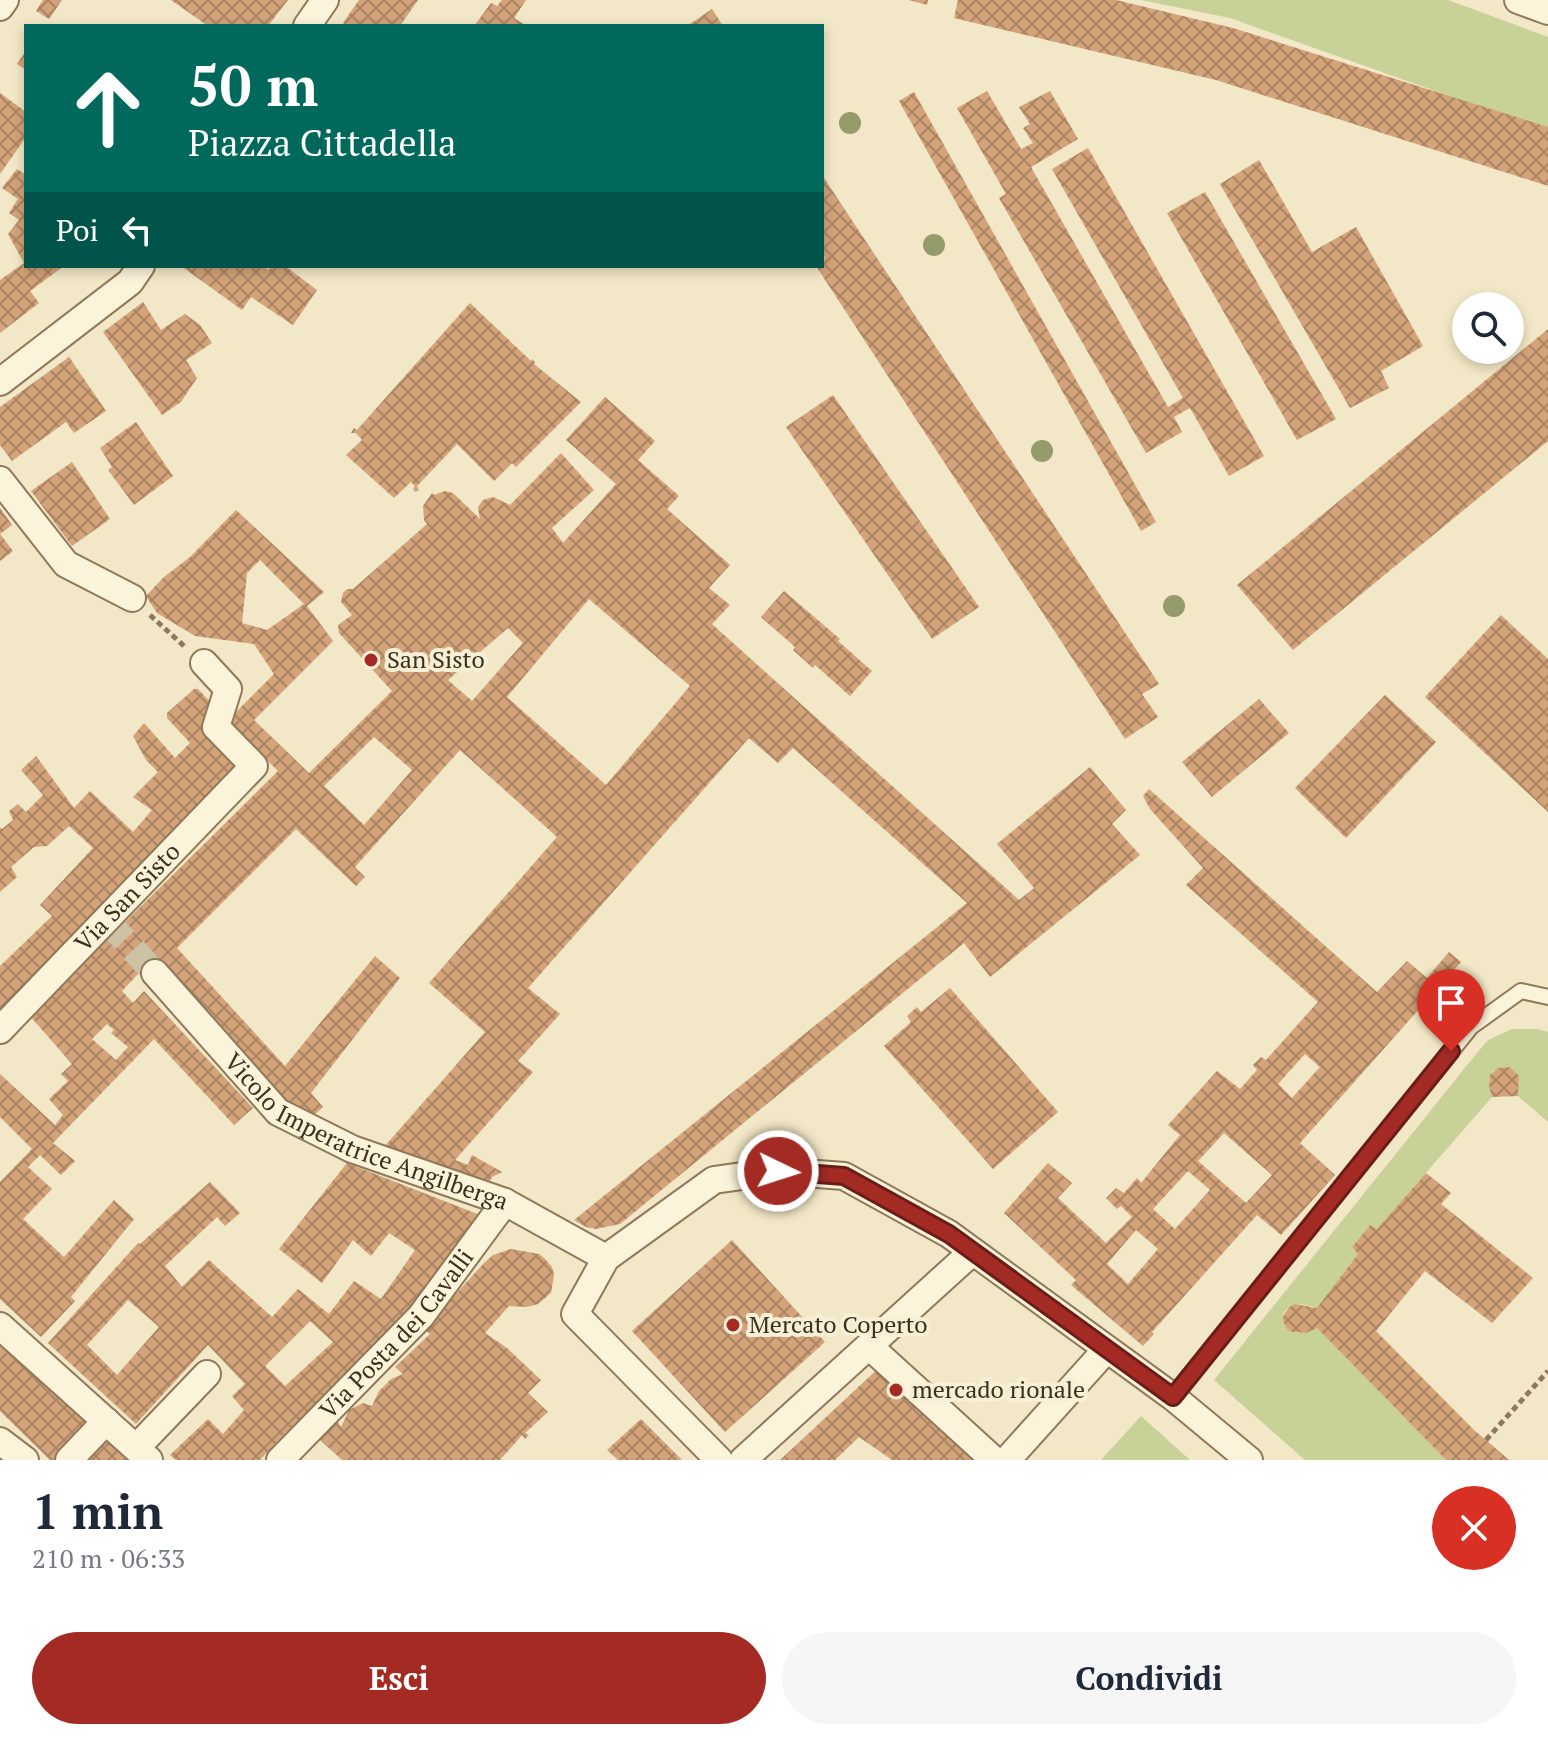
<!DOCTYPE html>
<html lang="it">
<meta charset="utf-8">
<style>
body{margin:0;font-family:"PT Serif",serif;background:#f6f6f7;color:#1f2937;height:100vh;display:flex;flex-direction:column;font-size:30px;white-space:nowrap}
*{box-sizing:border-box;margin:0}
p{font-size:26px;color:#747a83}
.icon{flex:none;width:44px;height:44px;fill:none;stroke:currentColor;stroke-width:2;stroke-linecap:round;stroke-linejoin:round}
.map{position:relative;height:1460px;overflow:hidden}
.details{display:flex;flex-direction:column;background:#fff;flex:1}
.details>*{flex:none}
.banner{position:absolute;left:24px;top:24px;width:800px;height:244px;border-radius:0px;box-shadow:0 4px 12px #0003;background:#00695c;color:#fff;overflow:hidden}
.fabs{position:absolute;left:1452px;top:292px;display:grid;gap:16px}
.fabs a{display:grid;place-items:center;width:72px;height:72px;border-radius:50%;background:#fff;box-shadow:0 4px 12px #0003;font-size:40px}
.pin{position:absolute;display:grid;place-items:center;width:68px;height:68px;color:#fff;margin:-82px -34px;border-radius:50% 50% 50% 0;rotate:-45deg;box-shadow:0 0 8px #0007}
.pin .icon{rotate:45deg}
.me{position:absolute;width:88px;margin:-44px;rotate:94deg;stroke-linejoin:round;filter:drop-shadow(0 0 6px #0008)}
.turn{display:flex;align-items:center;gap:28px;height:168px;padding:0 32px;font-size:36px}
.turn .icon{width:104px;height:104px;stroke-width:2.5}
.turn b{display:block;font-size:56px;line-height:68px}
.then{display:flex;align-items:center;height:76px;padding:0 32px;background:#0003;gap:16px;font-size:30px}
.round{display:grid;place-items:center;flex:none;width:84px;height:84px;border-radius:42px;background:#f6f6f7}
.headline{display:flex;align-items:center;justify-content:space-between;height:136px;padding:0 32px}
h1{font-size:48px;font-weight:700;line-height:60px}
.cta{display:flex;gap:16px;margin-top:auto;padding:16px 32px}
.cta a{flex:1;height:92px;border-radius:48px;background:#a32b24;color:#fff;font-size:32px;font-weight:700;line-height:92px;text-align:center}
.cta a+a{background:#f6f6f7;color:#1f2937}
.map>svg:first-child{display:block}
.grass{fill:#c8d198}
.building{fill:url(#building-cross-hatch);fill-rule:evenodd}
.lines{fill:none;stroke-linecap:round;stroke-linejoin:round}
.street-tunnel{stroke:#cec2a5;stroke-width:26;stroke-dasharray:26 13;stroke-linecap:butt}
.lane-casing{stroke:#8f795a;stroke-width:18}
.street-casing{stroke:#8f795a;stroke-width:30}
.path{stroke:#8f795a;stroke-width:5;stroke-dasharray:6 4;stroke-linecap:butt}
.lane{stroke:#fbf3da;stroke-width:14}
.street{stroke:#fbf3da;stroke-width:26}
.tree{fill:#969b6c}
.route-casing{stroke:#6a1c17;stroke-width:20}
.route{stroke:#a32b24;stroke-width:14}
.poi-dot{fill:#a32b24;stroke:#f8f0d6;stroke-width:3}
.labels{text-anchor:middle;stroke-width:8;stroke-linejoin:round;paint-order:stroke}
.poi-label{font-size:24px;fill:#3e301f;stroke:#f8f0d6;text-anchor:start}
.street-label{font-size:24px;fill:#3e301f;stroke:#f8f0d6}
</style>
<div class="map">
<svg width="1548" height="1460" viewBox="0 0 1548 1460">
<defs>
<pattern id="building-cross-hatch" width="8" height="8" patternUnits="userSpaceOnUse" patternTransform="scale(2)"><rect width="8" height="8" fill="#d3a379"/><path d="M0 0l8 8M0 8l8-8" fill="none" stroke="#ad8563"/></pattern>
</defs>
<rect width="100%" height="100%" fill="#f2e7c6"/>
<!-- grass -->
<g class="grass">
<path d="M1141,0H1448L1548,37V131L1230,18Z"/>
<path d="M1512,1029H1538L1548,1032V1122L1518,1096L1519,1077L1510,1067L1493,1071L1489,1080L1492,1097L1377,1229L1370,1225L1352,1247L1358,1254L1317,1308C1303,1303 1287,1300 1282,1318C1290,1337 1300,1335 1317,1328L1446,1460H1305L1214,1380L1468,1064L1488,1040Z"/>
<path d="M1141,1416L1190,1460H1101Z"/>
</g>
<!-- building -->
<g class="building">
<path d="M43,0H62L49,19L36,11Z"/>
<path d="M171,0H288L268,26H208Z"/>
<path d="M359,0H418L400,26H348L343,23Z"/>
<path d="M502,0H526L514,18L527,26H474L491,3L497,6Z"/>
<path d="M909,0H928L927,5Z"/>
<path d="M958,0H1116L1233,28L1548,127V186L1216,80L954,18Z"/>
<path d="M712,9L723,26H687Z"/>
<path d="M26,51V70L17,64Z"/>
<path d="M987,91L1021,149L1033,143L1023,128L1030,124L1019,107L1050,91L1078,139L1031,167L1168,407L1183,398L1052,169L1088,148L1264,456L1229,476L1190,408L1174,417L1182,432L1146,453L999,198L1006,194L957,108Z"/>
<path d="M914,92L1156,522L1141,531L899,101Z"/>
<path d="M0,93L26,112V137L0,174Z"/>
<path d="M1259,160L1312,252L1356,227L1423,346L1381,371L1389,388L1350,408L1220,184Z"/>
<path d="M17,169L26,175V266H64L30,291L39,303L0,333V280L24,263L8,234L19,220L9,213L18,199L2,188Z"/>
<path d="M822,175L1159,684L1142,694L1158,717L1125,739L816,266H822V261L825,258L822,253Z"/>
<path d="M1205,192L1336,419L1297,440L1167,213Z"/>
<path d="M181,266H263L269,270L271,266H285L317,290L293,325L251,297L242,310Z"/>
<path d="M143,302L161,330L185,314L200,325L212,343L186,360L197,378L181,402L162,415L103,332Z"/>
<path d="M470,303L531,361L532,359L535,362L534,364L581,402L516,467L512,463L494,481L457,444L417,486L419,490L415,492L413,489L415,486L411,482L394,498L346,455L362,440L356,433H351L354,428L357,430Z"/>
<path d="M1548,329V441L1293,650L1237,585Z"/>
<path d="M69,357L106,411L74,433L66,422L12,461L0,445V407Z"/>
<path d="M833,395L979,607L932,639L786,427Z"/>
<path d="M605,397L655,441L638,460L679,496L667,509L730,565L709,588L730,605L712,624L1019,900L1034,888L997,844L1090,767L1126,810L1112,824L1140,855L990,977L964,943L620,1224L596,1229L586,1227L574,1220L967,903L793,748L778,763L749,738L528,988L560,1014L518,1061L533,1072L455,1160L468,1165L472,1155L502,1172L492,1177L486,1188L384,1147L485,1032L429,983L557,837L460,750L355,867L365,877L356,886L296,829L177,948L285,1066L375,956L400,978L311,1093L323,1107L311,1118L293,1111L154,957L122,991L133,1003L144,991L253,1108L234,1125L154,1039L53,1143L75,1161L61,1175L40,1155L28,1167L52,1189L23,1219L64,1257L114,1200L134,1219L71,1297L75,1301L41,1337L0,1299V1182L32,1149L0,1117V1074L55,1125L63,1115L49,1099L68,1081L61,1074L72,1064L30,1016L278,771L227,721L274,674L254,644L195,636L157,613L146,596L164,577L190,557L236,510L324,592L307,606L333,641L254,720L309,773L392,691L339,633L338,625L352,615L341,602L343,593L347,589H353L427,524L424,520L423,506L432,493L434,495L445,491L453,493L480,519L478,507L483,500L493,497L510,505L561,453L594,490L552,528L563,543L616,484L566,440ZM260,560L304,604L267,630L242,623L247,573ZM589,599L690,686L606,785L507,697ZM508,628L523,643L472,701L448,680ZM374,737L412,770L364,825L324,786ZM107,1024L114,1030L111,1033L128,1047L116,1060L92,1039Z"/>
<path d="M136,422L173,476L134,505L108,470L112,467L100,448Z"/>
<path d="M72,462L110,519L72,546L31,491Z"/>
<path d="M0,508L12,525L0,534L13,551L0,561Z"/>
<path d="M784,591L840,639L838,641L872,671L850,696L815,665L813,668L793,650L795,647L761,617Z"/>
<path d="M1501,615L1548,659V812L1425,697Z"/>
<path d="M194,689H198L213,705L241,767L0,1009V966L52,916L40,905L93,848L69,826L47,846L34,847L11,867L17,877L0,892V827L2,829L13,820L9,811L18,804L26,812L43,795L21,770L36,756L74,808L90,791L133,832L152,810L133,797L158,772L146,760L133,736L144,723L175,758L190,743L167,718V713Z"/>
<path d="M1385,695L1436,742L1346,838L1295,788Z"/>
<path d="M1259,699L1289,733L1212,797L1182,762Z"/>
<path d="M1149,789L1377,992L1407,961L1427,978L1449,952L1461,962L1300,1143L1335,1175L1281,1235L1257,1215L1152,1332L1154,1334L1143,1346L1071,1285L1076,1280L1004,1213L1048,1163L1072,1183L1058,1198L1106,1243L1132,1217L1121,1206L1117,1209L1106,1198L1116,1188L1124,1193L1137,1178L1141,1183L1180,1135L1168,1125L1217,1071L1240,1089L1257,1070L1253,1065L1261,1057L1266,1060L1318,1002L1186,885L1203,868L1150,809L1143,796ZM1305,1054L1320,1067L1292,1098L1278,1084ZM1224,1133L1272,1175L1246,1203L1198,1161ZM1188,1171L1210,1190L1175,1229L1153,1209ZM1136,1230L1158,1249L1128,1284L1107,1264Z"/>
<path d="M950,988L1058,1112L993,1169L884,1046L911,1022L907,1016L917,1007L921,1012Z"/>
<path d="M1510,1067L1519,1076L1518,1096L1492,1097L1489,1085L1490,1075L1498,1068Z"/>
<path d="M347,1163L480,1215L409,1314L364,1366L284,1434L260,1460H176L170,1455L208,1419L223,1434L244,1410L232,1396L245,1384L208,1345L136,1424L48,1343L138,1243L140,1244L210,1182L240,1213L225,1226L217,1217L165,1266L182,1287L209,1260L272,1317L298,1289L329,1314L354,1281L381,1299L415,1250L389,1233L371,1256L353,1240L322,1283L279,1249ZM128,1300L159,1327L117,1375L87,1345ZM310,1321L333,1342L285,1386L265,1366Z"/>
<path d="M1426,1173L1451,1193L1441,1204L1533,1278L1492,1323L1425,1271L1376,1331L1473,1429L1509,1460H1446L1317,1328L1306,1333L1292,1332L1287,1329L1282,1318L1289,1307L1295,1304L1317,1308L1358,1254L1352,1247L1370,1225L1377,1229Z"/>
<path d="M732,1240L825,1342L725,1432L632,1331Z"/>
<path d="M511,1249L539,1254L545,1259L552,1267L554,1275L551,1293L538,1304L527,1307L509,1306L485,1333L507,1348L541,1380L528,1393L548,1412L525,1433L529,1435L525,1439L522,1435L500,1460H342L318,1438L337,1421L341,1427L349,1410L363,1403L372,1406L379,1391L391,1379L403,1374L395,1367L430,1334L424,1329L484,1263L493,1255Z"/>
<path d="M0,1344L89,1425L56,1460H50L0,1411Z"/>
<path d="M883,1364L982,1452L974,1460H892L859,1437L835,1460H780Z"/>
<path d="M641,1419L682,1460H618L607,1450Z"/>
<path d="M106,1437L133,1460H82Z"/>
</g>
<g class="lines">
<!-- street-tunnel -->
<path class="street-tunnel" d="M107,921L155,973"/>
<!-- lane casing -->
<g class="lane-casing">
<path id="lane" d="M1173,1397L1471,1027L1521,991L1548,997"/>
</g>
<!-- street casing -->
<g class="street-casing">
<g id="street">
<path d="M1518,0L1548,11"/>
<path d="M0,7L5,0"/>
<path d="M307,26L325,0"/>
<path d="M0,382L130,282L141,266"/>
<path d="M0,480L66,564L132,598"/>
<path id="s1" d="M155,973L278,1112L352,1149L505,1202L606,1258"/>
<path id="s2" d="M0,1030L254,766L216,727L228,689L204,663"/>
<path d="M0,1326L149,1460"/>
<path d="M869,1346L994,1460"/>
<path d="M0,1441L25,1460"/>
<path d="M136,1448L207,1374"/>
<path d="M69,1460L106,1421"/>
<path id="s3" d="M280,1460L421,1316L505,1202"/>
<path d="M719,1460L575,1314L606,1258L714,1180L778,1171L844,1176L949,1234L1173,1397L1249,1460"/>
<path d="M743,1460L971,1253"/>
<path d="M1007,1460L1106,1350"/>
</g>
</g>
<!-- path -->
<g class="path">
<path d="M150,615L184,646"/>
<path d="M1486,1440L1548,1371"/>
</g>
<!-- lane -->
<use href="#lane" class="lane"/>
<!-- street -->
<use href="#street" class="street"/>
</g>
<!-- trees -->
<g class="tree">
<circle cx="850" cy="123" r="11"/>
<circle cx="934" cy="245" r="11"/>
<circle cx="1042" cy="451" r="11"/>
<circle cx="1174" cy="606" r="11"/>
</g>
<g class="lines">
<!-- route casing -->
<g class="route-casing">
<path id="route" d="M778,1171L844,1176L949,1234L1173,1397L1451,1051"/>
</g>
<!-- route -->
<use href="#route" class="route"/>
</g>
<!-- markers -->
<g class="poi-dot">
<circle cx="371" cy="660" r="8"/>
<circle cx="733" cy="1325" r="8"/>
<circle cx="896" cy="1390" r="8"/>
</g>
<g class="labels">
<!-- poi labels -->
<g class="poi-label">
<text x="387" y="668">San Sisto</text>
<text x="749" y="1333">Mercato Coperto</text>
<text x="912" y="1398">mercado rionale</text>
</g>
<!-- street labels -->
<g class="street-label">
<text dy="8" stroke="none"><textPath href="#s2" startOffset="184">Via San Sisto</textPath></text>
<text dy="8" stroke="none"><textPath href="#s1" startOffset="272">Vicolo Imperatrice Angilberga</textPath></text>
<text dy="8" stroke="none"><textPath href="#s3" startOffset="172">Via Posta dei Cavalli</textPath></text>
</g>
</g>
</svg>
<div class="fabs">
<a><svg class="icon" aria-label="search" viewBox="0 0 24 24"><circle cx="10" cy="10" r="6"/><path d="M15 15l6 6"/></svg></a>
</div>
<div class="pin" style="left:1451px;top:1051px;background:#d93025"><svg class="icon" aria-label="arrive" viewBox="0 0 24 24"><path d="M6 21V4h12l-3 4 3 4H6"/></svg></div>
<svg class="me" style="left:778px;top:1171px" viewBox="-20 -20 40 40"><circle r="17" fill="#a32b24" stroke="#fff" stroke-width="3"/><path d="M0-11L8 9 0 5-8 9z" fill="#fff"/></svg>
<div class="banner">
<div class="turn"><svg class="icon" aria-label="ahead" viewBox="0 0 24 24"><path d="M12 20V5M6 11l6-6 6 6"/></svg><div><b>50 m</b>Piazza Cittadella</div></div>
<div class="then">Poi<svg class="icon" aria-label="left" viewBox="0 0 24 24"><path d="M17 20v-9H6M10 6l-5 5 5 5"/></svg></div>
</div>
</div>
<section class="details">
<div class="headline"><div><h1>1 min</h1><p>210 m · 06:33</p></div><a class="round" style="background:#d93025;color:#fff"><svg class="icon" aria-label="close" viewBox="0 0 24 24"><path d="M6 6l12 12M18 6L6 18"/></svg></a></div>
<div class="cta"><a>Esci</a><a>Condividi</a></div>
</section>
